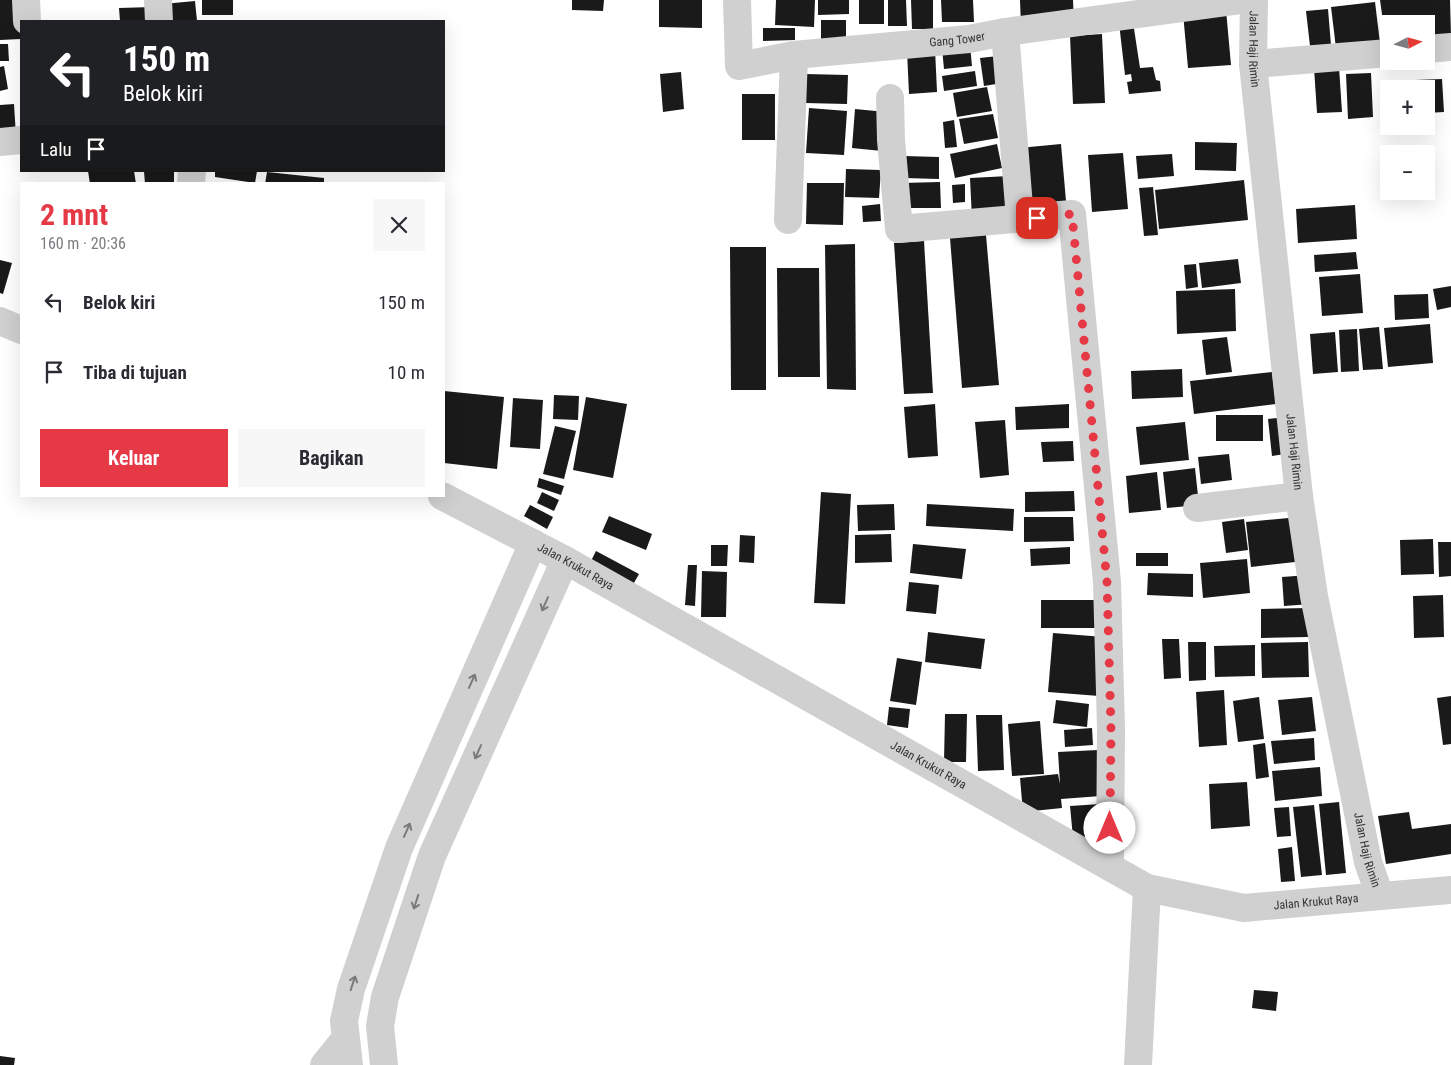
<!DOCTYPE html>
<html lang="id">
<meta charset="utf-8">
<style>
body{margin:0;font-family:"Roboto Condensed",sans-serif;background:#f7f7f7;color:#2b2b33;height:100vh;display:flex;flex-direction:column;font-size:19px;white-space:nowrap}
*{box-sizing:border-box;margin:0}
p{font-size:16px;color:#7c7c81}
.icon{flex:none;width:28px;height:28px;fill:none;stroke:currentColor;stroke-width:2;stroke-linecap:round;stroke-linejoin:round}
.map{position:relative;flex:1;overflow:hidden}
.panel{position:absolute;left:20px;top:182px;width:425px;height:315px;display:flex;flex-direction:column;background:#fff;border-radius:0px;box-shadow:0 5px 20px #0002}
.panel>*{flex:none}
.guide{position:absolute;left:20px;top:20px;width:425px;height:152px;border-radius:0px;box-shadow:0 5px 20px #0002;background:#202124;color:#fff;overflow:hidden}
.needle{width:32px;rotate:84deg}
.controls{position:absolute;left:1380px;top:15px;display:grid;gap:10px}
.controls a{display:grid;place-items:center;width:55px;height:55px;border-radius:0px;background:#fff;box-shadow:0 5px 20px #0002;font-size:25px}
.pin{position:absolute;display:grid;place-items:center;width:42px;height:42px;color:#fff;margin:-21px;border-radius:10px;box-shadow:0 2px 8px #0006}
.me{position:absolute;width:55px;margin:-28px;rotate:0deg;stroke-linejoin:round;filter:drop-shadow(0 0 4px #0008)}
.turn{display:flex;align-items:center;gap:18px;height:105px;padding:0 20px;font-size:22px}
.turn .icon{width:65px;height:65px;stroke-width:2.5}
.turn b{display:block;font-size:35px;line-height:42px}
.then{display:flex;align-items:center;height:48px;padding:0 20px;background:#0003;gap:10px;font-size:19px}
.round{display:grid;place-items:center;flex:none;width:52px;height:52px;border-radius:0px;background:#f7f7f7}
.overview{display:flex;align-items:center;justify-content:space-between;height:85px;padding:0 20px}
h1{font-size:30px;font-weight:700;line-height:38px;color:#e63946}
.primary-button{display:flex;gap:10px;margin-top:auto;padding:10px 20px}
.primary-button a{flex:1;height:58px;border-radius:0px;background:#e63946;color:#fff;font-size:20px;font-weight:700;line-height:58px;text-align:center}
.primary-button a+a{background:#f7f7f7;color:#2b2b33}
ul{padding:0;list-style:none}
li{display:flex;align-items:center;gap:15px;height:70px;padding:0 20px}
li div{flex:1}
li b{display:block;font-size:19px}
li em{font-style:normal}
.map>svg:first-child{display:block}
.building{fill:#1a1a1a}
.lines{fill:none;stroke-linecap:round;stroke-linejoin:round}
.minor{stroke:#d0d0d0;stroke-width:28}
.tertiary{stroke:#d0d0d0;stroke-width:28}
.oneway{stroke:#7a7a7a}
.route{stroke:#e63946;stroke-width:9;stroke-dasharray:0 16.2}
.labels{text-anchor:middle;stroke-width:5;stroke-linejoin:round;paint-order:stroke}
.street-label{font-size:12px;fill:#333;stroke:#fff}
</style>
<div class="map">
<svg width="1451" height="1065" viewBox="0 0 1451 1065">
<rect width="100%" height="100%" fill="#fff"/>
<!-- building -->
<g class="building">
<path d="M0,0H20L21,39L0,40Z"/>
<rect x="202" y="0" width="31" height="15"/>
<path d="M572,0H604L603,11L572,10Z"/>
<path d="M659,0H702V28L659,27Z"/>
<path d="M776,0H815L814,27L775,25Z"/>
<path d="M818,0H849V14L818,15Z"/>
<rect x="859" y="0" width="25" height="24"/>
<path d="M888,0H906L907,26H888Z"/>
<path d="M911,0H933V29H912Z"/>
<path d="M941,0H973L974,22H942Z"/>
<path d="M1020,0H1073L1074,22L1021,26Z"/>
<path d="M1380,0H1450L1451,35L1426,38V24H1389V42L1386,43Z"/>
<path d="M195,1L197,21H164L163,4Z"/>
<path d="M1375,2L1380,43L1336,48L1331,7Z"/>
<path d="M153,7V21H120L119,8Z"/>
<path d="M1328,9L1331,45L1310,46L1306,11Z"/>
<path d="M1226,10L1231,65L1188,68L1183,13Z"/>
<rect x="821" y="20" width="25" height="19"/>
<path d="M1133,22L1140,68L1153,67L1156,80L1160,81L1161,91L1129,94L1127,82L1132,81L1131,74L1125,75L1119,23Z"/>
<path d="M763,28H795V40L763,41Z"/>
<path d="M1102,34L1105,103L1073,104L1070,36Z"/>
<path d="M0,44H8L9,61H0Z"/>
<path d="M970,45L972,66L944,69L942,48Z"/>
<path d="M935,49L937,92L909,94L907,51Z"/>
<path d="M998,56L1002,83L984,86L980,58Z"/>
<path d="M4,66L8,89L0,91V67Z"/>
<path d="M1339,67L1342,112L1317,113L1314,68Z"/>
<path d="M975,71L977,86L944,91L942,76Z"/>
<path d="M681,72L684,109L663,112L660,74Z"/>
<path d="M1371,73L1373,117L1348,119L1346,74Z"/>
<path d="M805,74L848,75L847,104L805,103Z"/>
<path d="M1442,79L1444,112L1426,113V89H1416L1415,80Z"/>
<path d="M987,87L992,111L957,117L953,93Z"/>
<rect x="742" y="94" width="33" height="46"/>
<path d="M14,104L16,136L0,137V105Z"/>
<path d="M809,108L847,111L844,155L806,153Z"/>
<path d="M855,109L886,112L882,151L852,148Z"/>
<path d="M993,114L998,138L964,144L959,119Z"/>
<path d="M954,120L957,147L945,148L943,122Z"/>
<path d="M1195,142L1237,143L1236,171L1195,170Z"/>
<path d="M997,144L1002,168L955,178L950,154Z"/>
<path d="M1061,144L1066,201L1024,205L1019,148Z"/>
<path d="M1123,153L1128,209L1092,212L1088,155Z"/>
<path d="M1172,154L1174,176L1138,179L1136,156Z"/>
<path d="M904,156L939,157V179L904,178Z"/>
<path d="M846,169L881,170L879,198L845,197Z"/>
<path d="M88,171H134L136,184H90Z"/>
<path d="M144,171H174V184H145Z"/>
<path d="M215,171H257L255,183L215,177Z"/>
<path d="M267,172L324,178V184H265Z"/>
<path d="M1009,176L1010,217L972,219L970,178Z"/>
<path d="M1244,180L1248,220L1159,229L1155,190Z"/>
<path d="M940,182L941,208H903L902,183Z"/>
<path d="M807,183H844L843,225L806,224Z"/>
<path d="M965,184V202L953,203L952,185Z"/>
<path d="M1153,187L1158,235L1144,236L1139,188Z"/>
<path d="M880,204L881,221L863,222L862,206Z"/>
<path d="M1355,205L1357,239L1298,243L1296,209Z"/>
<path d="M986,235L999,385L962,388L950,238Z"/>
<path d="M924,241L933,393L904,394L894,243Z"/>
<path d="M855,244L856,390L827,389L825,245Z"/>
<path d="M730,247H766V390H731Z"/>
<path d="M1356,252L1358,269L1315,272L1314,255Z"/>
<path d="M1238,259L1241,283L1202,288L1199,263Z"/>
<path d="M0,260L12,263L3,294L0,293Z"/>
<path d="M1196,264L1198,287L1186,289L1184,265Z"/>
<path d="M777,268H819L820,377H778Z"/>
<path d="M1360,274L1363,313L1322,316L1319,277Z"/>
<path d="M1451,286V307L1437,310L1433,289Z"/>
<path d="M1235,289L1236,331L1177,334L1176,291Z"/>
<path d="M1428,294L1429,318L1395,320L1394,295Z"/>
<path d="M1430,324L1433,363L1388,367L1384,328Z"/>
<path d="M1379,327L1383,369L1363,370L1359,329Z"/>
<path d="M1357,329L1359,371L1341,372L1339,330Z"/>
<path d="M1335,332L1338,372L1313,374L1310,334Z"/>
<path d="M1227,337L1232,372L1206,375L1202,340Z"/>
<path d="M1182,369L1183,397L1132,399L1131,371Z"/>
<path d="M1272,372L1276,404L1194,414L1190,381Z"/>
<path d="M444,391L504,397L497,469L444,463Z"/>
<path d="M554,395L579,396L578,420L553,419Z"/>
<path d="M586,397L627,404L613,478L573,470Z"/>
<path d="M513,398L543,400L540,449L510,447Z"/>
<path d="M935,404L938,456L908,458L904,407Z"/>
<path d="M1069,404V428L1016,430L1015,407Z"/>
<rect x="1216" y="415" width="47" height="26"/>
<path d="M1286,417L1291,453L1272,456L1268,419Z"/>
<path d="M1005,420L1009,475L980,478L975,422Z"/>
<path d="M1185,422L1189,460L1140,465L1136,427Z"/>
<path d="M555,426L576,431L564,479L543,474Z"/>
<path d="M1073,441L1074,461L1043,462L1041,442Z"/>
<path d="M1229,454L1232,480L1201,484L1198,457Z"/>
<path d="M1195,468L1199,505L1167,508L1163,472Z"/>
<path d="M1157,472L1161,510L1129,513L1126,476Z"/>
<path d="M539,478L564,486L561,495L537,487Z"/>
<path d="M1074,491L1075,511L1025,512V492Z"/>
<path d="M542,492L559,500L554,511L537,503Z"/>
<path d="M821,492L851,494L845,604L814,603Z"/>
<path d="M894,504L895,530L858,531L857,505Z"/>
<path d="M927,504L1014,509L1013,531L926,526Z"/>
<path d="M530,505L553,517L547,529L524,516Z"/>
<path d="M609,516L652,534L646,550L602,532Z"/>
<path d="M1024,517H1073L1074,541L1024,542Z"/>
<path d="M1299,517L1304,561L1251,567L1246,522Z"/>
<path d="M1244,519L1248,550L1226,553L1222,522Z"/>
<path d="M891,534L892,562L855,563V535Z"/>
<path d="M740,535L755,536L754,563L739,562Z"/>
<path d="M1433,539L1434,574L1401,575L1400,540Z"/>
<path d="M1438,542H1451V576L1439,577Z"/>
<path d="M913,544L966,549L962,579L910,573Z"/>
<path d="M711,545H728L727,566H711Z"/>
<path d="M1070,547V564L1031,566L1030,549Z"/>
<path d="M596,551L639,574L630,590L588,567Z"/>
<rect x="1136" y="553" width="32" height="13"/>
<path d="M1247,559L1250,593L1203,598L1200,563Z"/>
<path d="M688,565H697L695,606L685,605Z"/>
<path d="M702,571L727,572L726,617H701Z"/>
<path d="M1148,573L1193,574V597L1147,595Z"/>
<path d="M1309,575L1311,604L1284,606L1282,577Z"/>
<path d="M909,582L939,585L936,614L906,611Z"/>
<path d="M1443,595L1444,637L1414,638L1413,596Z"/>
<rect x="1041" y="600" width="58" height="28"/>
<path d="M1308,608V637L1261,638V609Z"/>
<path d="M928,632L985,639L981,669L925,662Z"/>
<path d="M1053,633L1104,637L1099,696L1048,692Z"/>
<path d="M1162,639H1179L1181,678L1164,679Z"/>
<path d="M1188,642H1206V680L1189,681Z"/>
<path d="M1308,642L1309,677L1262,678L1261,643Z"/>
<path d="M1255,645V676L1215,677L1214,646Z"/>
<path d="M897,658L922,662L916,705L890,701Z"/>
<path d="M1224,690L1227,745L1199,747L1196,692Z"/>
<path d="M1451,696V744L1443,745L1437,698Z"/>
<path d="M1259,697L1264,739L1238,742L1233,701Z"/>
<path d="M1312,697L1316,731L1282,735L1278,700Z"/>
<path d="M1056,700L1089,704L1087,727L1053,723Z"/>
<path d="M889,707L910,709L908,728L887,725Z"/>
<path d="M945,714H967L966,762H944Z"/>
<path d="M976,715H1002L1004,770L978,771Z"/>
<path d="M1040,721L1044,774L1012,776L1008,724Z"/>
<path d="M1092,728L1093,745L1065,747L1064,730Z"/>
<path d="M1314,738L1315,760L1274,764L1271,741Z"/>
<path d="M1265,743L1269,777L1256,779L1253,745Z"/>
<path d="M1098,750L1101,796L1061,799L1062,808L1023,812L1020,778L1058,774L1060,784L1058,752Z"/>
<path d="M1320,767L1322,796L1275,801L1272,771Z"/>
<path d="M1247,782L1250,826L1211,829L1209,784Z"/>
<path d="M1339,802L1346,873L1326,875L1319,804Z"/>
<path d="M1101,804L1103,836L1073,838L1070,806Z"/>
<path d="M1314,805L1322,875L1301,877L1293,807Z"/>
<path d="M1289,807L1291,836L1277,837L1274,808Z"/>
<path d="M1409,812L1412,829L1451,824V854L1386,864L1378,816Z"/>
<path d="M1292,847L1295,881L1281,882L1278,849Z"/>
<path d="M1254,990L1278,992L1276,1011L1252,1008Z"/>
<path d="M0,1056L15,1058L14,1065H0Z"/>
</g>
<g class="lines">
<!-- minor -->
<g class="minor">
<path d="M26,0L27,21"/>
<path d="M158,0L159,21"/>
<path id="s1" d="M737,0L739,66L794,55L969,39L1005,32L1242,0"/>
<path id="s2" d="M1254,0L1253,64L1299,496L1314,596L1368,862L1380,896"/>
<path d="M1005,32L1020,219"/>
<path d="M1426,49L1451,47"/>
<path d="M1253,64L1389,53"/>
<path d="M890,98L891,140L899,229L1072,214L1107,582L1111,729L1110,867"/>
<path d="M0,142L21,140"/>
<path d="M191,184L192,171"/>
<path d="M788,220L794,55"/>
<path d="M1197,508L1299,496"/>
<path d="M324,1065L345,1039"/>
<path d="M349,1065L344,1021L351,989L399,848L533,543"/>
<path d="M384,1065L380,1026L385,997L432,856L565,560"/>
<path d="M1138,1065L1147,888"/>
</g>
<!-- tertiary -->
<g class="tertiary">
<path d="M0,321L21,330"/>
<path id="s3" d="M442,496L565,560L1147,888L1244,908L1451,890"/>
</g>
</g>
<!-- one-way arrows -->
<defs><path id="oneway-shaft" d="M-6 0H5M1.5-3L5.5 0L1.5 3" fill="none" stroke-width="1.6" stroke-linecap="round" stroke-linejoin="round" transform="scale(1.25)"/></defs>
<g class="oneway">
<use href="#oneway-shaft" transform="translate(545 604) rotate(114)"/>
<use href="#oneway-shaft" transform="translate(472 681) rotate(-66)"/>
<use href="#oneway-shaft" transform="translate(478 752) rotate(114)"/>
<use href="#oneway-shaft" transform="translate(407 830) rotate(-66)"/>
<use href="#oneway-shaft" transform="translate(416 902) rotate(108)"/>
<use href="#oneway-shaft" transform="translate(353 983) rotate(-72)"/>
</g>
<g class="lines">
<!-- route -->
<path class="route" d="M1037,218L1072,214L1107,582L1111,729L1110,828"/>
</g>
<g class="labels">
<!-- street labels -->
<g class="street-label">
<text dy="4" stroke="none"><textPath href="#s1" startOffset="286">Gang Tower</textPath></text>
<text dy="4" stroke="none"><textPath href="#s2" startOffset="49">Jalan Haji Rimin</textPath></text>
<text dy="4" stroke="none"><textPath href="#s2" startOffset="454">Jalan Haji Rimin</textPath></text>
<text dy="4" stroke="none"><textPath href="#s3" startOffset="151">Jalan Krukut Raya</textPath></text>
<text dy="4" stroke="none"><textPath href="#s3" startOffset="556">Jalan Krukut Raya</textPath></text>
<text dy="4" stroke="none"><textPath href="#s2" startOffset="859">Jalan Haji Rimin</textPath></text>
<text dy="4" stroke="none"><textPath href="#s3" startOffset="978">Jalan Krukut Raya</textPath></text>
</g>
</g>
</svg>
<div class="controls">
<a><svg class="needle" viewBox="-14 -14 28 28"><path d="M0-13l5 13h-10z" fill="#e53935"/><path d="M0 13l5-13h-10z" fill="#7c7c81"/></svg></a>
<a>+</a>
<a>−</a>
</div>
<div class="pin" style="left:1037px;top:218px;background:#d93025"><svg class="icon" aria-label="arrive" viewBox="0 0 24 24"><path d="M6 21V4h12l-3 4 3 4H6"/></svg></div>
<svg class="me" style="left:1110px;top:828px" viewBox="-20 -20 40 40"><circle r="19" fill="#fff"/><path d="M0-13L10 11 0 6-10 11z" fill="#e63946"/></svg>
<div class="guide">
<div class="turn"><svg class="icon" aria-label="left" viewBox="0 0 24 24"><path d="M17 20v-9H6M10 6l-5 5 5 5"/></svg><div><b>150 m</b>Belok kiri</div></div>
<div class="then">Lalu<svg class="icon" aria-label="arrive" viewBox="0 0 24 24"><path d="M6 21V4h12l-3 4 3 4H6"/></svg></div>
</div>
<section class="panel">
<div class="overview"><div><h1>2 mnt</h1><p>160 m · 20:36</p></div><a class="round"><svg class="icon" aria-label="close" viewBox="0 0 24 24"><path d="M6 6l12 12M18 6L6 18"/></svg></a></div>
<ul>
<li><svg class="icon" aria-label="left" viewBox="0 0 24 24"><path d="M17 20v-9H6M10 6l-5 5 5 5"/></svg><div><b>Belok kiri</b></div><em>150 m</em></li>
<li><svg class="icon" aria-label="arrive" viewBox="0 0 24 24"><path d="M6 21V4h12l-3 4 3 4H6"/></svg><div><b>Tiba di tujuan</b></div><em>10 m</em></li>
</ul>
<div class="primary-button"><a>Keluar</a><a>Bagikan</a></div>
</section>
</div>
